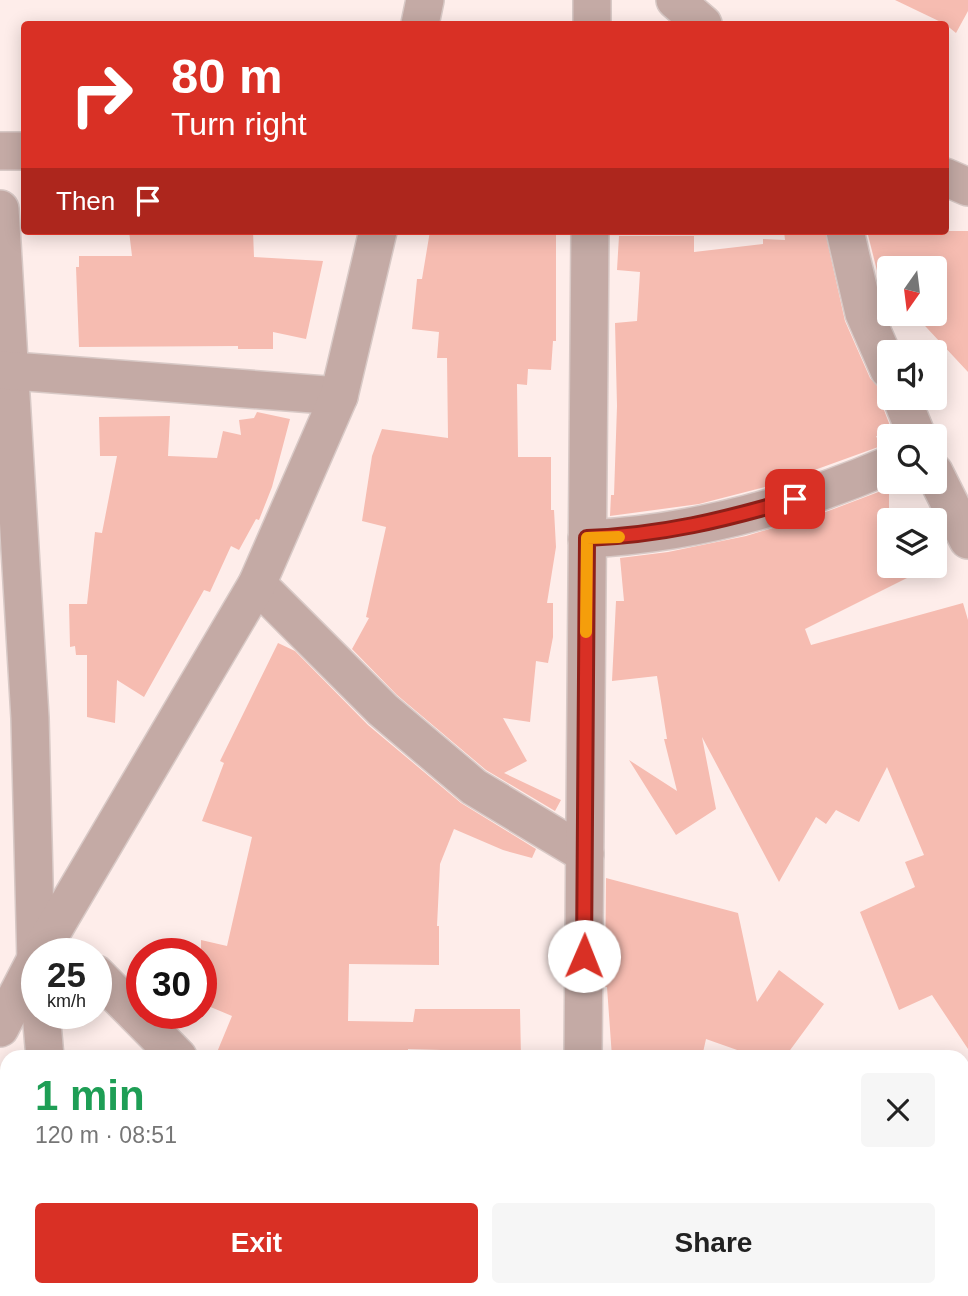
<!DOCTYPE html>
<meta charset="utf-8">
<style>
body{margin:0;font-family:Helvetica,sans-serif;background:#f6f6f6;color:#222;height:100vh;display:flex;flex-direction:column;font-size:26px;white-space:nowrap}
*{box-sizing:border-box;margin:0}
p{font-size:23px;color:#767676}
.icon{flex:none;width:38px;height:38px;fill:none;stroke:currentColor;stroke-width:2;stroke-linecap:round;stroke-linejoin:round}
.map{position:relative;flex:1;overflow:hidden}
.panel{position:absolute;left:0px;top:1050px;width:970px;height:247px;display:flex;flex-direction:column;background:#fff;border-radius:21px 21px 0 0;box-shadow:0 4px 18px #0003}
.panel>*{flex:none}
.guide{position:absolute;left:21px;top:21px;width:928px;height:214px;border-radius:7px;box-shadow:0 4px 18px #0003;background:#d93025;color:#fff;overflow:hidden}
.needle{width:46px;rotate:194deg}
.fabs{position:absolute;left:877px;top:256px;display:grid;gap:14px}
.fabs a{display:grid;place-items:center;width:70px;height:70px;border-radius:7px;background:#fff;box-shadow:0 4px 18px #0003;font-size:35px}
.speed{position:absolute;left:21px;top:938px;display:flex;gap:14px;font-size:35px;font-weight:700;text-align:center}
.speed>*{display:grid;place-content:center;width:91px;height:91px;border-radius:50%;background:#fff;box-shadow:0 4px 18px #0003;line-height:1}
.speed small{font-size:18px;font-weight:400}
.speed .limit{border:10px solid #d22;background:#fff;color:#111}
.pin{position:absolute;display:grid;place-items:center;width:60px;height:60px;color:#fff;margin:-30px;border-radius:14px;box-shadow:0 4px 10px #0006}
.me{position:absolute;width:77px;margin:-38px;rotate:1deg;stroke-linejoin:round;filter:drop-shadow(0 0 5px #0008)}
.turn{display:flex;align-items:center;gap:24px;height:147px;padding:0 35px;font-size:32px}
.turn .icon{width:91px;height:91px;stroke-width:2.5}
.turn b{display:block;font-size:49px;line-height:60px}
.then{display:flex;align-items:center;height:66px;padding:0 35px;background:#0003;gap:14px;font-size:26px}
.round{display:grid;place-items:center;flex:none;width:74px;height:74px;border-radius:7px;background:#f6f6f6}
.overview{display:flex;align-items:center;justify-content:space-between;height:119px;padding:0 35px}
h1{font-size:42px;font-weight:600;line-height:52px;color:#1e9e55}
.action{display:flex;gap:14px;margin-top:auto;padding:14px 35px}
.action a{flex:1;height:80px;border-radius:7px;background:#d93025;color:#fff;font-size:28px;font-weight:600;line-height:80px;text-align:center}
.action a+a{background:#f6f6f6;color:#222}
.map>svg:first-child{display:block}
.building{fill:#f6bcb1}
.lines{fill:none;stroke-linecap:round;stroke-linejoin:round}
.minor-casing{stroke:#d8c9c6;stroke-width:40}
.minor{stroke:#c4aaa5;stroke-width:37}
.route-casing{stroke:#8d1f18;stroke-width:18}
.route{stroke:#d93025;stroke-width:12}
.slow{stroke:#f59e0b;stroke-width:12}
</style>
<div class="map">
<svg width="968" height="1296" viewBox="0 0 968 1296">
<rect width="100%" height="100%" fill="#feedea"/>
<!-- building -->
<g class="building">
<path d="M895,0H968V11L956,33L945,24Z"/>
<path d="M129,231H253L254,257L323,261L306,339L273,332V349H238V346L79,347L76,267H79V256H132Z"/>
<path d="M430,231H556V341H553L551,370L528,369L527,385L517,384L518,457H551V510H554L556,547L547,603H553V637L548,663L536,661L530,722L503,718L527,761L504,773L561,800L555,811L486,770L397,695L352,649L369,618L366,617L386,527L362,521L372,456L382,429L448,438L447,358H437L439,332L412,329L417,279H422Z"/>
<path d="M784,231H825L845,321L870,378L882,391V405L894,436H876L881,446L773,485L699,504L610,516L611,495H614L617,406L615,323L637,321L640,272L617,270L619,236H694V252L763,244V239L785,240Z"/>
<path d="M867,231H968V372L913,313H934V268H889V318Z"/>
<path d="M257,412L290,419L272,487L259,520L256,519L239,550L231,546L210,592L204,590L144,697L117,680L115,723L87,717V655H76L75,646L70,647L69,604H87L95,532L102,533L117,456H100L99,417L170,416L168,456L217,458L223,431L241,435L239,420L254,418Z"/>
<path d="M889,488V565H933L805,629L811,645L963,603L968,620V1049L932,995L899,1010L860,912L915,887L905,862L924,855L887,767L859,822L836,810L826,824L816,817L779,882L702,737L716,809L676,835L629,760L677,791L664,739H667L657,676L612,681L616,601H624L620,558L668,552L746,536L823,513Z"/>
<path d="M278,643L295,651L368,725L461,803L536,849L532,858L503,850L454,829L440,864L437,926H439V965L349,964L348,1021L413,1022L415,1009H520L521,1057H475V1051L408,1049V1057H215L232,1016L201,1003V940L227,946L252,837L202,821L224,763L220,761Z"/>
<path d="M606,878L738,913L757,1002L779,970L824,1004L785,1057H757L706,1039L702,1057H612L607,987H605Z"/>
</g>
<g class="lines">
<!-- minor casing -->
<g class="minor-casing">
<g id="minor">
<path d="M675,0L703,24"/>
<path d="M420,24L425,0"/>
<path d="M592,24V0"/>
<path d="M0,151H24"/>
<path d="M945,177L968,187"/>
<path d="M0,209L30,718L36,962"/>
<path d="M845,231L864,313L889,370"/>
<path d="M0,370L339,396"/>
<path d="M901,397L917,436"/>
<path d="M934,472L968,540"/>
<path d="M587,539C690,534 794,506 889,465"/>
<path d="M257,584L383,710L474,787L585,854"/>
<path d="M39,954L257,584L339,396L378,231"/>
<path d="M96,974L178,1057"/>
<path d="M41,1013L45,1057"/>
<path d="M0,1028L37,957"/>
<path d="M583,1057L590,231"/>
<path d="M67,1290V1296"/>
<path d="M253,1290L332,1296"/>
<path d="M581,1296V1290"/>
</g>
</g>
<!-- minor -->
<use href="#minor" class="minor"/>
</g>
<g class="lines">
<!-- route casing -->
<g class="route-casing">
<path id="route" d="M584,956L587,538C662,535 724,520 795,499"/>
</g>
<!-- route -->
<use href="#route" class="route"/>
<!-- slow -->
<path class="slow" d="M586,632L587,538L619,537"/>
</g>
</svg>
<div class="fabs">
<a><svg class="needle" viewBox="-14 -14 28 28"><path d="M0-13l5 13h-10z" fill="#e53935"/><path d="M0 13l5-13h-10z" fill="#767676"/></svg></a>
<a><svg class="icon" aria-label="sound" viewBox="0 0 24 24"><path d="M4 9h4l5-4v14l-5-4H4zM17 9q2 3 0 6"/></svg></a>
<a><svg class="icon" aria-label="search" viewBox="0 0 24 24"><circle cx="10" cy="10" r="6"/><path d="M15 15l6 6"/></svg></a>
<a><svg class="icon" aria-label="layers" viewBox="0 0 24 24"><path d="M12 4l9 5-9 5-9-5zM3 14l9 5 9-5"/></svg></a>
</div>
<div class="speed"><div>25<small>km/h</small></div><div class="limit">30</div></div>
<div class="pin" style="left:795px;top:499px;background:#d93025"><svg class="icon" aria-label="arrive" viewBox="0 0 24 24"><path d="M6 21V4h12l-3 4 3 4H6"/></svg></div>
<svg class="me" style="left:584px;top:956px" viewBox="-20 -20 40 40"><circle r="19" fill="#fff"/><path d="M0-13L10 11 0 6-10 11z" fill="#d93025"/></svg>
<div class="guide">
<div class="turn"><svg class="icon" aria-label="right" viewBox="0 0 24 24"><path d="M7 20v-9h11M14 6l5 5-5 5"/></svg><div><b>80 m</b>Turn right</div></div>
<div class="then">Then<svg class="icon" aria-label="arrive" viewBox="0 0 24 24"><path d="M6 21V4h12l-3 4 3 4H6"/></svg></div>
</div>
<section class="panel">
<div class="overview"><div><h1>1 min</h1><p>120 m · 08:51</p></div><a class="round"><svg class="icon" aria-label="close" viewBox="0 0 24 24"><path d="M6 6l12 12M18 6L6 18"/></svg></a></div>
<div class="action"><a>Exit</a><a>Share</a></div>
</section>
</div>
